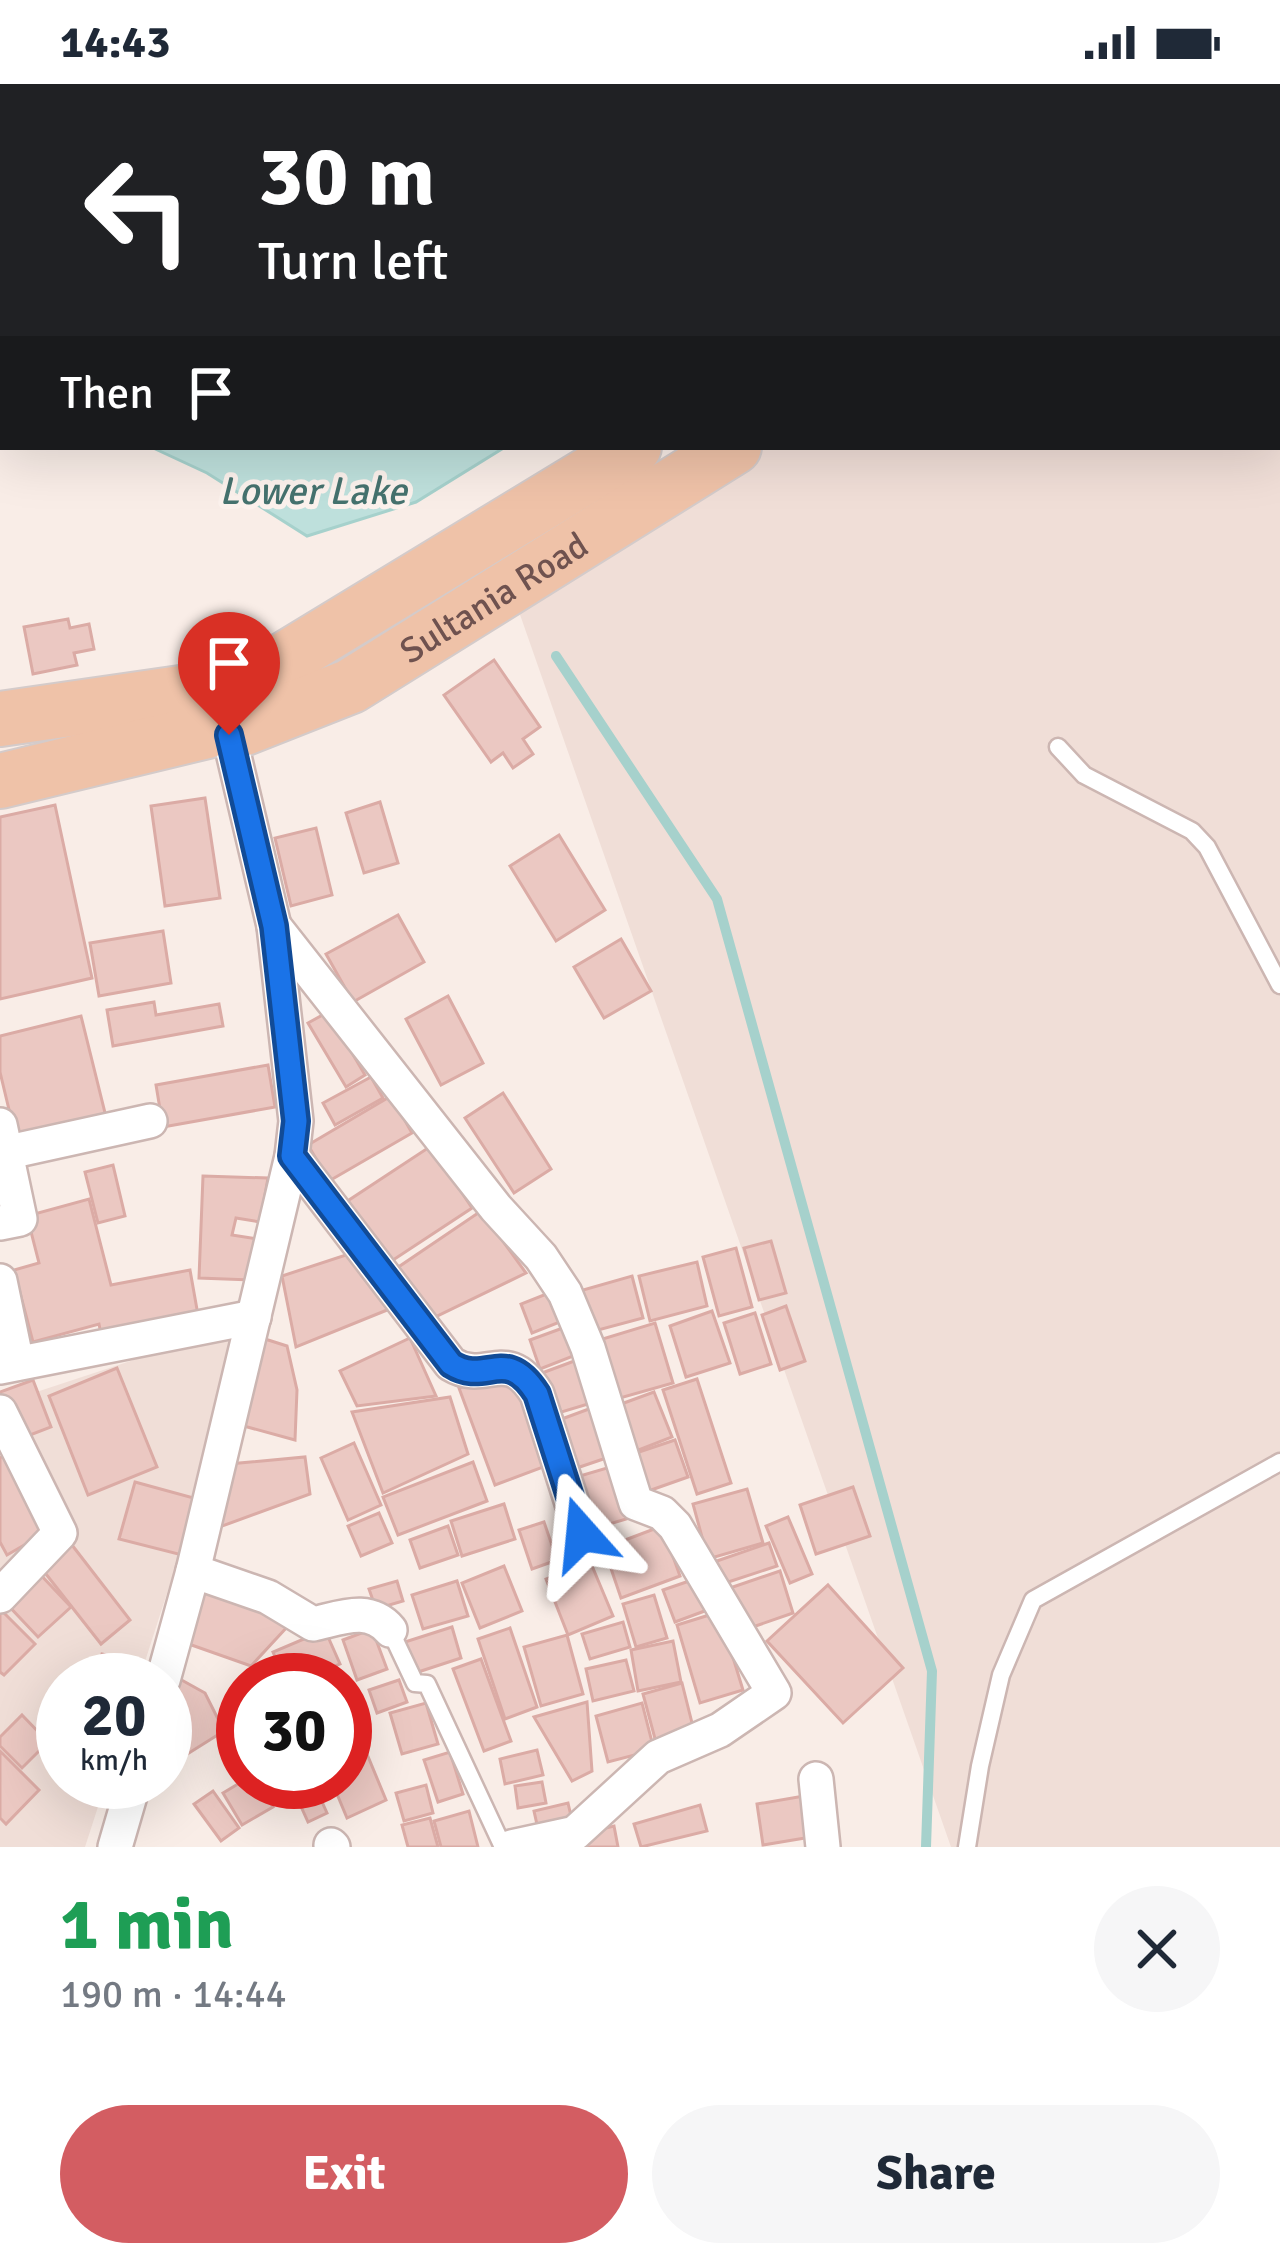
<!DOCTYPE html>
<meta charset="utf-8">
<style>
body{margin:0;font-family:Signika,sans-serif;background:#f6f6f7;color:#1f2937;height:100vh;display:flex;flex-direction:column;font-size:45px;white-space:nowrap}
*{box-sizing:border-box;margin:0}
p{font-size:39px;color:#747a83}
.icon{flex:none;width:66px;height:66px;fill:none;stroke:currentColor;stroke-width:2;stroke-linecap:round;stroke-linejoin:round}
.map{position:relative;height:1763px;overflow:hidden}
.details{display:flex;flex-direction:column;background:#fff;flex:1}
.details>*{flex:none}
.hud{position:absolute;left:0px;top:0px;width:1281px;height:366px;box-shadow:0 12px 48px #0002;background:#202124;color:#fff;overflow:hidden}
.speed{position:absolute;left:36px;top:1569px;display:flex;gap:24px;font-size:60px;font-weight:700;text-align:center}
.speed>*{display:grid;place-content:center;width:156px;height:156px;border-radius:50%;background:#fff;box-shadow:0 12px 48px #0002;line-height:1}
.speed small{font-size:30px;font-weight:400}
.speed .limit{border:18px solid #d22;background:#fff;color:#111}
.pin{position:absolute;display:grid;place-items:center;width:102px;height:102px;color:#fff;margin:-123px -51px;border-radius:50% 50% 50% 0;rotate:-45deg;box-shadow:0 0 12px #0007}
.pin .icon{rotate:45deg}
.me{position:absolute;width:132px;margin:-66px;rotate:342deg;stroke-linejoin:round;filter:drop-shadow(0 0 9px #0008)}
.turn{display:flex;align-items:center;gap:42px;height:252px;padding:0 60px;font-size:54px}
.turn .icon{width:156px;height:156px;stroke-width:2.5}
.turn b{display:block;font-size:84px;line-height:102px}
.then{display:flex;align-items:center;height:114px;padding:0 60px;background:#0003;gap:24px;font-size:45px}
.round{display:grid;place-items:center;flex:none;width:126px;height:126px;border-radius:63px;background:#f6f6f7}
.headline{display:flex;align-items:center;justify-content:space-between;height:204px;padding:0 60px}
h1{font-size:72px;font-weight:700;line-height:90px;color:#1e9e55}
.cta{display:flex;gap:24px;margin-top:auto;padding:24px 60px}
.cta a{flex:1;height:138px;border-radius:72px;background:#d35d62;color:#fff;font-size:48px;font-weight:700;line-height:138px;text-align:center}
.cta a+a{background:#f6f6f7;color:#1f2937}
.status{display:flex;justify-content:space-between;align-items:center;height:84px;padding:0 60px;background:#fff;direction:ltr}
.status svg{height:33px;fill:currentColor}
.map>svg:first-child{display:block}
.residential{fill:#f0ded7}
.water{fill:#bee0dc;stroke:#a6d1cc;stroke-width:3}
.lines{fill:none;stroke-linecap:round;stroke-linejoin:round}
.stream{stroke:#a6d1cc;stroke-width:10}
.building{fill:#ebc8c2;stroke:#dbaba5;stroke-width:3}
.lane-casing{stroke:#ccb6b2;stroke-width:21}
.street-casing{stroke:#ccb6b2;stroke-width:38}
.primary-casing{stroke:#d4cbca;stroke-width:58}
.lane{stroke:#fff;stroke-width:16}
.street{stroke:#fff;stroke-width:33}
.primary{stroke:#efc2a8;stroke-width:54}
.route-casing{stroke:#114b97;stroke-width:30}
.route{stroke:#1a73e8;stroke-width:21}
.labels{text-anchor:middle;stroke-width:10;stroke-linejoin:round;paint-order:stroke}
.street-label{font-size:36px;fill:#6f524f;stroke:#fcf2ed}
.water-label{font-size:39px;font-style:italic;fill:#45726e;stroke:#fcf2ed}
</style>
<div class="status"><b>14:43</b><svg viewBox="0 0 49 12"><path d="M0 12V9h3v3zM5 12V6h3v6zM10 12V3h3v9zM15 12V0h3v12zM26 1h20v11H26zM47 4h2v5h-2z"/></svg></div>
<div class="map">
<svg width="1280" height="1763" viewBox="0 0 1280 1763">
<rect width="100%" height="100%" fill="#f9ede7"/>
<!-- residential -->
<g class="residential">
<path d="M1280,23V1763H951L510,502L734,363H1278Z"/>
<path d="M255,1236L139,1596H63V1698H106L85,1763H0V1320Z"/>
</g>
<!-- water -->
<g class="water">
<path d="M0,0H1094L3,3L0,330Z"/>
<path d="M151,363H505L416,418L307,452L207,389Z"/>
</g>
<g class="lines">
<!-- stream -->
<path class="stream" d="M556,572L717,815L932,1587L926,1763"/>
</g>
<!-- building -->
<g class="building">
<path d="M68,535L70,544L89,540L94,565L74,569L77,581L33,590L24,543Z"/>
<path d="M494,576L540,643L523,655L533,670L513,684L503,669L491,678L444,611Z"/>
<path d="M205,714L220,814L165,822L151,722Z"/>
<path d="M380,718L398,779L364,789L346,729Z"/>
<path d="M55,721L92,894L0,915V733Z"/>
<path d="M316,744L332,811L291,822L275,754Z"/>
<path d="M559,751L605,826L556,857L510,782Z"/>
<path d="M398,831L424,878L353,918L326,870Z"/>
<path d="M163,847L171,899L99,912L90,859Z"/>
<path d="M621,855L651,907L604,934L574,883Z"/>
<path d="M448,912L483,979L441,1001L406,935Z"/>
<path d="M154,918L156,931L219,920L223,942L113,962L107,926Z"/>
<path d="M328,928L365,991L346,1003L308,939Z"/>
<path d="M81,932L107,1037L17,1059L0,988V952Z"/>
<path d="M268,981L275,1023L163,1043L156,1001Z"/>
<path d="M371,993L383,1014L335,1041L323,1019Z"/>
<path d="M503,1009L551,1085L514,1109L465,1034Z"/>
<path d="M391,1012L412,1049L329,1097L308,1061Z"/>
<path d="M431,1062L472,1124L384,1182L343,1120Z"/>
<path d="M113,1081L125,1132L98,1139L85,1088Z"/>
<path d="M203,1092L268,1094L260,1138L236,1134L232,1151L258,1155L251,1196L199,1194Z"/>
<path d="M89,1115L111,1201L190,1186L198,1231L101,1250L99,1240L33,1258L14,1186L39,1179L27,1132Z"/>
<path d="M481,1127L526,1189L433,1234L397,1184Z"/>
<path d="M771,1157L786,1209L759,1216L744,1164Z"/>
<path d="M736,1164L752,1223L719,1232L703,1173Z"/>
<path d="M355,1168L397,1222L296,1263L282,1192Z"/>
<path d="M697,1178L707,1222L650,1237L639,1192Z"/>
<path d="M632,1192L643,1234L587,1249L576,1208Z"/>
<path d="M554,1207L565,1236L532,1249L521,1220Z"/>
<path d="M786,1222L805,1277L780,1286L762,1231Z"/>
<path d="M712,1227L730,1279L686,1293L670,1242Z"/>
<path d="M755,1229L771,1280L740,1290L724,1239Z"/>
<path d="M655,1239L673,1299L613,1316L596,1257Z"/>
<path d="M571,1241L581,1269L540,1285L530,1256Z"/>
<path d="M410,1254L436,1312L357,1322L340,1287Z"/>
<path d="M265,1255L287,1262L297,1306L295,1356L240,1341Z"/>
<path d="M585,1273L598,1317L555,1330L542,1289Z"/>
<path d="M117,1284L157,1383L88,1411L49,1312Z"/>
<path d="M498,1288L523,1302L554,1379L495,1401L459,1304Z"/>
<path d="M697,1295L731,1399L697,1410L663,1306Z"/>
<path d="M33,1296L51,1343L17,1356L0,1308Z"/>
<path d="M654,1308L672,1353L631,1369L613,1323Z"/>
<path d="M450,1313L468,1370L383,1409L352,1328Z"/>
<path d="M597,1322L615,1371L568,1387L551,1339Z"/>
<path d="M675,1356L688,1393L637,1411L624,1373Z"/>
<path d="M354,1359L381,1421L348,1436L321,1374Z"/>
<path d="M9,1369L52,1445L7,1471L0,1458V1374Z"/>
<path d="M305,1373L310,1410L214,1445L229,1380Z"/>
<path d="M473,1378L487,1417L398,1451L383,1413Z"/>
<path d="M617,1381L633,1433L589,1446L573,1394Z"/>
<path d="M135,1398L201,1416L186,1472L119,1455Z"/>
<path d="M853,1403L870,1452L816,1470L800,1421Z"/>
<path d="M747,1405L763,1459L708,1475L693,1420Z"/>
<path d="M504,1420L515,1455L462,1472L451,1437Z"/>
<path d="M379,1429L392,1459L361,1472L348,1442Z"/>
<path d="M788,1433L812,1490L790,1499L766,1442Z"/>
<path d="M544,1438L557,1476L532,1485L519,1446Z"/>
<path d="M448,1442L458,1471L420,1484L410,1456Z"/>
<path d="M662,1442L680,1492L621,1514L604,1464Z"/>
<path d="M769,1459L777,1482L722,1500L714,1478Z"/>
<path d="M72,1461L130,1536L101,1560L42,1485Z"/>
<path d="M590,1477L613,1532L568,1551L546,1495Z"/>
<path d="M504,1482L522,1527L480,1544L462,1499Z"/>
<path d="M36,1486L71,1523L38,1553L4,1517Z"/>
<path d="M780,1487L793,1529L741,1547L727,1505Z"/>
<path d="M698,1494L710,1525L675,1538L663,1506Z"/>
<path d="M397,1497L403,1517L376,1525L369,1505Z"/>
<path d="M457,1497L468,1532L423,1545L412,1511Z"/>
<path d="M828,1501L903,1584L843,1639L767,1557Z"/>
<path d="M199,1507L258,1521L288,1542L251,1582L183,1558Z"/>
<path d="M654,1511L667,1554L636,1563L623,1520Z"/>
<path d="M0,1525L35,1560L4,1591L0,1588Z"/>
<path d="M719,1528L743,1606L700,1619L677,1541Z"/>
<path d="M623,1538L630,1563L590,1575L582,1550Z"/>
<path d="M452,1543L461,1574L415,1589L405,1558Z"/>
<path d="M510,1544L537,1623L505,1635L478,1555Z"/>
<path d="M372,1545L387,1585L357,1596L343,1556Z"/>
<path d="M325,1546L340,1580L301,1596H285L273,1568Z"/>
<path d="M567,1551L583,1610L541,1622L524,1563Z"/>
<path d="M673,1557L681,1598L638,1607L631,1566Z"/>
<path d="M102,1570L148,1581L144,1596H96Z"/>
<path d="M481,1575L511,1657L484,1667L453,1585Z"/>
<path d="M626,1576L634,1607L593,1617L586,1585Z"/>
<path d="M178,1594L205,1609L224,1647L173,1679L165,1678V1628Z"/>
<path d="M399,1596L407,1618L377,1629L369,1606Z"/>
<path d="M682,1599L696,1655L658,1666L643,1610Z"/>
<path d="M587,1618L592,1687L572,1697L534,1633Z"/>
<path d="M426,1619L438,1660L402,1670L390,1629Z"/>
<path d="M642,1619L654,1666L608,1678L596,1632Z"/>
<path d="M22,1631L48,1658L22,1684L0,1662V1653Z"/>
<path d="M537,1666L543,1691L505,1700L500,1675Z"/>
<path d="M0,1667L39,1706L6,1740L0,1734Z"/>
<path d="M450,1668L463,1710L438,1718L424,1676Z"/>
<path d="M367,1670L386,1716L347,1734L332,1698H345V1680Z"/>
<path d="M243,1697L258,1698L273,1723L242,1741L223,1709Z"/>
<path d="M290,1698H313L327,1729L308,1738Z"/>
<path d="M542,1698L546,1719L518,1724L515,1702Z"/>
<path d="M426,1701L433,1729L404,1737L396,1709Z"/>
<path d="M213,1707L239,1744L221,1757L194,1720Z"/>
<path d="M804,1712L811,1753L763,1761L757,1720Z"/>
<path d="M568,1719L574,1745L540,1754L534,1727Z"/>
<path d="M700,1721L707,1747L641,1763L634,1740Z"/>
<path d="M469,1727L478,1763H441L434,1737Z"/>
<path d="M430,1734L438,1763H408L402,1741Z"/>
<path d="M614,1742L618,1763H560L558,1756Z"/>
</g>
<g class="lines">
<!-- lane casing -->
<g class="lane-casing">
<g id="lane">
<path d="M1058,663L1084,691L1192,747L1207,763L1280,901"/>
<path d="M390,1546L415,1599L427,1600L503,1763"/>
<path d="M967,1763L980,1682L1001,1591L1033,1516L1280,1378"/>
</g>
</g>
<!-- street casing -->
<g class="street-casing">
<g id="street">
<path d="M274,842L496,1124L541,1173L565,1209L588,1264L636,1419L662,1429L675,1442L774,1609L720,1646L658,1673L575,1749L511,1763"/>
<path d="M0,1041L20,1135L0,1139"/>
<path d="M0,1070L150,1037"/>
<path d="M292,1072L451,1280C487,1302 506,1260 537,1310L582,1450"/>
<path d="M0,1197L17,1279"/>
<path d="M0,1283L254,1233"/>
<path d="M0,1328L60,1449L0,1512"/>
<path d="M193,1487L268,1513L313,1540C341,1534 369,1521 390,1546"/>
<path d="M163,1596L193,1487L292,1072L296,1037L274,842L229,651"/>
<path d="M816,1695L823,1763"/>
<path d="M331,1761L333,1763"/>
<path d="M115,1763L134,1698"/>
</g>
</g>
<!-- primary casing -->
<g class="primary-casing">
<g id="primary">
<path d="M1224,3L1229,0"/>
<path d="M1278,32L1280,31"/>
<path d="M235,599L274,582L634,363"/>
<path d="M0,635L202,606"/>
<path id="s1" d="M242,645L351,602L734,363"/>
<path d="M0,697L207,647"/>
</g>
</g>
<!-- lane -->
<use href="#lane" class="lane"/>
<!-- street -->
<use href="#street" class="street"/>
<!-- primary -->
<use href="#primary" class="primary"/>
</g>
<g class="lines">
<!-- route casing -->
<g class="route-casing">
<path id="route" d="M229,651L274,842L296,1037L292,1072L451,1280C487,1303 505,1260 537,1310L582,1450"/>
</g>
<!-- route -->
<use href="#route" class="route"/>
</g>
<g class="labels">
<!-- street labels -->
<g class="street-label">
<text dy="13" stroke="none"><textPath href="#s1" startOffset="285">Sultania Road</textPath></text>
</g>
<!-- water labels -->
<g class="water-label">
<text x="313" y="420">Lower Lake</text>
</g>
</g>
</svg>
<div class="speed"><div>20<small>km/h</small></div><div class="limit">30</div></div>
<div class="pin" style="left:229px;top:651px;background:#d93025"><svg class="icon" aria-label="arrive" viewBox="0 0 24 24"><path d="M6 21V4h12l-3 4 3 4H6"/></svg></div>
<svg class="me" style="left:582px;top:1450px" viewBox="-20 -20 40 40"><path d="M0-17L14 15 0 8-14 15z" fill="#1a73e8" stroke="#fff" stroke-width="4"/></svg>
<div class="hud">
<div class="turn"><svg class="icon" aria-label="left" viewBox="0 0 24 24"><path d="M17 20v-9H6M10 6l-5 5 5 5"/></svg><div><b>30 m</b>Turn left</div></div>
<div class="then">Then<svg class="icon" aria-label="arrive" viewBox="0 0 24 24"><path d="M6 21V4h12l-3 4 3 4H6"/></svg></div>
</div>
</div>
<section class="details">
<div class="headline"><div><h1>1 min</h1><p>190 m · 14:44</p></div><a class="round"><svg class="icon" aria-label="close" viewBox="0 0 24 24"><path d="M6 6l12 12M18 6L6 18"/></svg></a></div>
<div class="cta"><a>Exit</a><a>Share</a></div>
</section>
